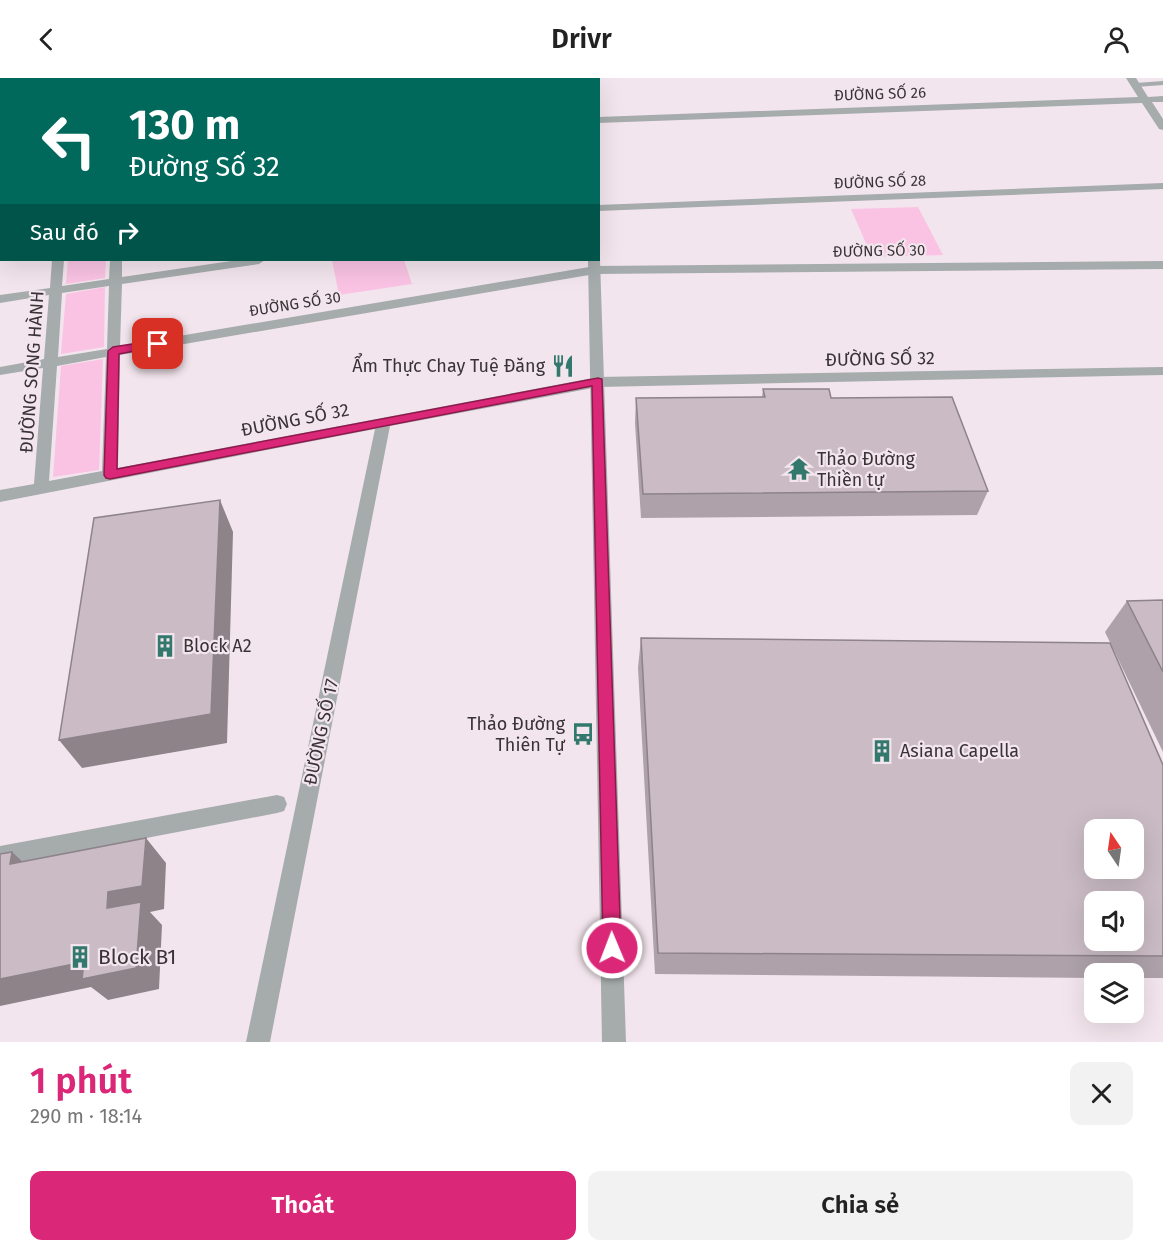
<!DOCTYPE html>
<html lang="vi">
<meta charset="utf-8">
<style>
body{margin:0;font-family:"Fira Sans",sans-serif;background:#f2f2f2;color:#222;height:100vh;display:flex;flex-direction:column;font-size:22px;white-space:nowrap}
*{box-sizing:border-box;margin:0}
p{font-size:20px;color:#767676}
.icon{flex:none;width:33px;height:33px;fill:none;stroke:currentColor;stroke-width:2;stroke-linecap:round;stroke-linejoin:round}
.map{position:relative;height:964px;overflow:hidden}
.panel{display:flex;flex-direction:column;background:#fff;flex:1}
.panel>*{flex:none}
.top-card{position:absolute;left:0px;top:0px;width:600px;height:183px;box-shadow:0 6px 24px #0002;background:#00695c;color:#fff;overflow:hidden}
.needle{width:39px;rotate:347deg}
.tools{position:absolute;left:1084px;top:741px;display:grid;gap:12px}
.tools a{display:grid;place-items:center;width:60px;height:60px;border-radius:12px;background:#fff;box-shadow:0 6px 24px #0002;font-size:30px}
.pin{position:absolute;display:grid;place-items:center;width:51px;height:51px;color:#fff;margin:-26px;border-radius:12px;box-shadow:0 3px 9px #0006}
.me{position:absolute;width:66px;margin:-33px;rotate:359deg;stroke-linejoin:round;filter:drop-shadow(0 0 4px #0008)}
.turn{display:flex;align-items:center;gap:21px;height:126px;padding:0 30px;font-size:27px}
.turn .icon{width:78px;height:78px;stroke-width:2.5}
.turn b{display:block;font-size:42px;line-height:51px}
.then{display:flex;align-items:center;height:57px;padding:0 30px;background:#0003;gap:12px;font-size:22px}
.round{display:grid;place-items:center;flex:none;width:63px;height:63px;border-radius:12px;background:#f2f2f2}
.summary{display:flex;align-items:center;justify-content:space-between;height:102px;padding:0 30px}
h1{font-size:36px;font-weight:600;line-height:45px;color:#db2777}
.cta{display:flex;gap:12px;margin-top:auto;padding:12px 30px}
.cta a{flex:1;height:69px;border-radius:12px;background:#db2777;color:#fff;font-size:24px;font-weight:600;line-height:69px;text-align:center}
.cta a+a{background:#f2f2f2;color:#222}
header{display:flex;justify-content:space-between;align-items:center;height:78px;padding:0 30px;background:#fff;font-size:27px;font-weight:600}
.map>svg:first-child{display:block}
.green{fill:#fac3e4}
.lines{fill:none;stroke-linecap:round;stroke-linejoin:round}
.service{fill:#a5acab;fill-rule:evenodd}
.pedestrian{fill:#a5acab;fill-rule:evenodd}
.minor{fill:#a5acab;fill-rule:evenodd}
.tertiary{fill:#a5acab;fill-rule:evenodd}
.wall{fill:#aea1a9}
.shaded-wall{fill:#8d8389}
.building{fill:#cabbc4;stroke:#8d8389;stroke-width:1.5;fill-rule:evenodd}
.route{fill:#db2777;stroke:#8e194d;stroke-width:1.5}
.labels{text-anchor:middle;stroke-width:4.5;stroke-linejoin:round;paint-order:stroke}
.far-street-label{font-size:15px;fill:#393336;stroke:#f3e5ed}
.street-label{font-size:18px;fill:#393336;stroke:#f3e5ed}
.poi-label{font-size:18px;fill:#393336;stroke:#f3e5ed;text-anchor:start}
.near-poi-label{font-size:21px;fill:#393336;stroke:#f3e5ed;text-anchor:start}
</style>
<header><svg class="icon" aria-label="back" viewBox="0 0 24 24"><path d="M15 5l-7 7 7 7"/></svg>Drivr<svg class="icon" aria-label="person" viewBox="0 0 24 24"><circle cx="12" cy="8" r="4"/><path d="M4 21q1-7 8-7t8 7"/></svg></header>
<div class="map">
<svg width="1163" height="964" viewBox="0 0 1163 964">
<rect width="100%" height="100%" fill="#f3e5ed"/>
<!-- green -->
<g class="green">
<path d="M918,129L943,177L872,179L851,131Z"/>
<path d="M68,182H106L105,200L66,206Z"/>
<path d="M332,182H404L412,206L339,217Z"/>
<path d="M105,209L104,269L61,276L66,216Z"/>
<path d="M103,281L99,392L53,399L61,288Z"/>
</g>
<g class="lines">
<!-- service -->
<path class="service" d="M1163,3V7L1136,9L1132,7L1136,5Z"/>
<!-- pedestrian -->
<path class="pedestrian" d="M277,717L284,719L287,726L284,733L277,735L0,788V768Z"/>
<!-- minor -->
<g class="minor">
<path d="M239,0H259L237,2Z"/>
<rect x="0" y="28" width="2" height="6"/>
<path d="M1163,105V111L598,133V127Z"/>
<path d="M52,182H64L62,208L109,201L110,182H122V199L238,182H265L259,186L122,206L120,268L595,188L1163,183V191L595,196L120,277L118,390L598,299L1163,289V297L598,309L390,348L270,964H246L375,351L0,424V412L34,406L43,290L0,297V289L44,281L49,217L0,225V217L50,210ZM109,208L107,271L58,279L62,215ZM106,279L102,393L49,403L57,288Z"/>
</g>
<!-- tertiary -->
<g class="tertiary">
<path d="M584,0H594L595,2H585Z"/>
<path d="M1126,0H1136L1148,19L1163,18V24H1152L1163,41V52L1159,51L1142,25L598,45V39L1138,19Z"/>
<rect x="0" y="120" width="2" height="6"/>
<path d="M598,180L600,182L626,964H602L588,182H598Z"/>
</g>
</g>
<!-- wall -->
<g class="wall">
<path d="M763,311L988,413L977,437L641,440L635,345L636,320L762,319Z"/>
<path d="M1163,522V674L1105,554L1127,523Z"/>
<path d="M641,560L1163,687V900H1134V896H1095V900L655,896L638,590Z"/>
</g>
<!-- shaded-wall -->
<g class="shaded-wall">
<path d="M220,422L233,454L227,665L82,690L59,662Z"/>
<path d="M146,760L166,785L164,831L150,834L162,847L159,911L108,922L91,909L0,928V901L107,830L108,814Z"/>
<path d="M12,774L39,799L10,786Z"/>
</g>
<!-- building -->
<g class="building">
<path d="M763,311H829L831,320L952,319L988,413L643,416L636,320L765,319Z"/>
<path d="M220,422L211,636L59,662L94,440Z"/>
<path d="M1163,522V594L1127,523Z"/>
<path d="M641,560L1110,565L1163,687V878L658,875ZM1095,752H1134V790H1095ZM1095,824H1134V862H1095Z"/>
<path d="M146,760L142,808L108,814L107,830L141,824L136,890L82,901L84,884L0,901V776L12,774L10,786Z"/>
</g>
<!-- route -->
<path class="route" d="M158,262L162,263V268L119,276L117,391L598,300L602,301L621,870L618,876L612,879L605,876L603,870L592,308L110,401L106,400L104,397L108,273L113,269Z"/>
<!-- icons -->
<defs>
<g id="restaurant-bare" transform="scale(1.8)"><path d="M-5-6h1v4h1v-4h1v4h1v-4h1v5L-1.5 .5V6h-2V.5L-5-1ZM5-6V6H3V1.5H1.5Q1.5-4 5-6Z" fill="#33786c" stroke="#f3e5ed" stroke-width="2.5" paint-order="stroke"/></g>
<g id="temple-bare" transform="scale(1.8)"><path d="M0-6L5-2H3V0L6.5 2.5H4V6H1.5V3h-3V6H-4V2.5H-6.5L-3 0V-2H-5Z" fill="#33786c" stroke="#f3e5ed" stroke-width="2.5" paint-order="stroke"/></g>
<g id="building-bare" transform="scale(1.8)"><path d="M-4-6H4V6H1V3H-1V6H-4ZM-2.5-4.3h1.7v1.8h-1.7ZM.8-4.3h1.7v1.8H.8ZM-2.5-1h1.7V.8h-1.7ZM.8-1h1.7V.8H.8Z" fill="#33786c" stroke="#f3e5ed" stroke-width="2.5" paint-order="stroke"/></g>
<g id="bus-bare" transform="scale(1.8)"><path d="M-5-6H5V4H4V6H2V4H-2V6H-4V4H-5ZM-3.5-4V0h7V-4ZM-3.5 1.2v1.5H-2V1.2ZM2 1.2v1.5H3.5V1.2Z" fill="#33786c" stroke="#f3e5ed" stroke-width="2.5" paint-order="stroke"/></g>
</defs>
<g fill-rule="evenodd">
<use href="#restaurant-bare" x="563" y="288"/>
<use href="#temple-bare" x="799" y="391"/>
<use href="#building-bare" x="165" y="568"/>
<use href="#bus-bare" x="583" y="656"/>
<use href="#building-bare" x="882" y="673"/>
<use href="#building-bare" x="80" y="879"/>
</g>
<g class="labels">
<!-- far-street labels -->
<g class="far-street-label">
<text transform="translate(880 16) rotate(-2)" y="5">ĐƯỜNG SỐ 26</text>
<text transform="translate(880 104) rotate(-2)" y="5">ĐƯỜNG SỐ 28</text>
<text transform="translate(879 173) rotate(-1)" y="5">ĐƯỜNG SỐ 30</text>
<text transform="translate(295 226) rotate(-9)" y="5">ĐƯỜNG SỐ 30</text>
</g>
<!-- street labels -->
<g class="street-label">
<text transform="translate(880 281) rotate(-1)" y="6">ĐƯỜNG SỐ 32</text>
<text transform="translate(32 294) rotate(-86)" y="6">ĐƯỜNG SONG HÀNH</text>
<text transform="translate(295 342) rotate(-11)" y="6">ĐƯỜNG SỐ 32</text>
<text transform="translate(321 654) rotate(-78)" y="6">ĐƯỜNG SỐ 17</text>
</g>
<!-- poi labels -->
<g class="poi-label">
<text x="545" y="294" text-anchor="end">Ẩm Thực Chay Tuệ Đăng</text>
<text x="817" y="387">Thảo Đường<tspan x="817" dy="21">Thiền tự</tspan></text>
<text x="183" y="574">Block A2</text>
<text x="565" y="652" text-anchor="end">Thảo Đường<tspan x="565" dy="21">Thiên Tự</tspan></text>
<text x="900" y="679">Asiana Capella</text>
</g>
<!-- near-poi labels -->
<g class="near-poi-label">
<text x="98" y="886">Block B1</text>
</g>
</g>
</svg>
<div class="tools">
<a><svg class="needle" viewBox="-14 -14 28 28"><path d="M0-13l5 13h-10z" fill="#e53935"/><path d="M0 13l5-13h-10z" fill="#767676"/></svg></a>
<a><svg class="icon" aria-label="sound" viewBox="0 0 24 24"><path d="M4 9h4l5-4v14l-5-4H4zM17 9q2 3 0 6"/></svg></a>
<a><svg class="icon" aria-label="layers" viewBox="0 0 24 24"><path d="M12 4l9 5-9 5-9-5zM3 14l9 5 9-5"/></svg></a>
</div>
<div class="pin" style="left:158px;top:266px;background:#d93025"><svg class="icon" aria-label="arrive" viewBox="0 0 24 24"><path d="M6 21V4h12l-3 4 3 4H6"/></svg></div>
<svg class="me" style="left:612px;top:870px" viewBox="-20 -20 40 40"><circle r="17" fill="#db2777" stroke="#fff" stroke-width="3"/><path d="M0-11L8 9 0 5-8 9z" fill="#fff"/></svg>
<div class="top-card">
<div class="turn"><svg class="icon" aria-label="left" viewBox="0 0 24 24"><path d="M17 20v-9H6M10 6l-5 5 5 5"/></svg><div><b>130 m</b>Đường Số 32</div></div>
<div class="then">Sau đó<svg class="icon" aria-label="right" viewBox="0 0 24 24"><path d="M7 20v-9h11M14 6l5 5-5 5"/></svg></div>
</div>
</div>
<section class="panel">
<div class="summary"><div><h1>1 phút</h1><p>290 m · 18:14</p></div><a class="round"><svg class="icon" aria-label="close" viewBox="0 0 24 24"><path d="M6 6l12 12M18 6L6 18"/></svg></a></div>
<div class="cta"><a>Thoát</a><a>Chia sẻ</a></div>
</section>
